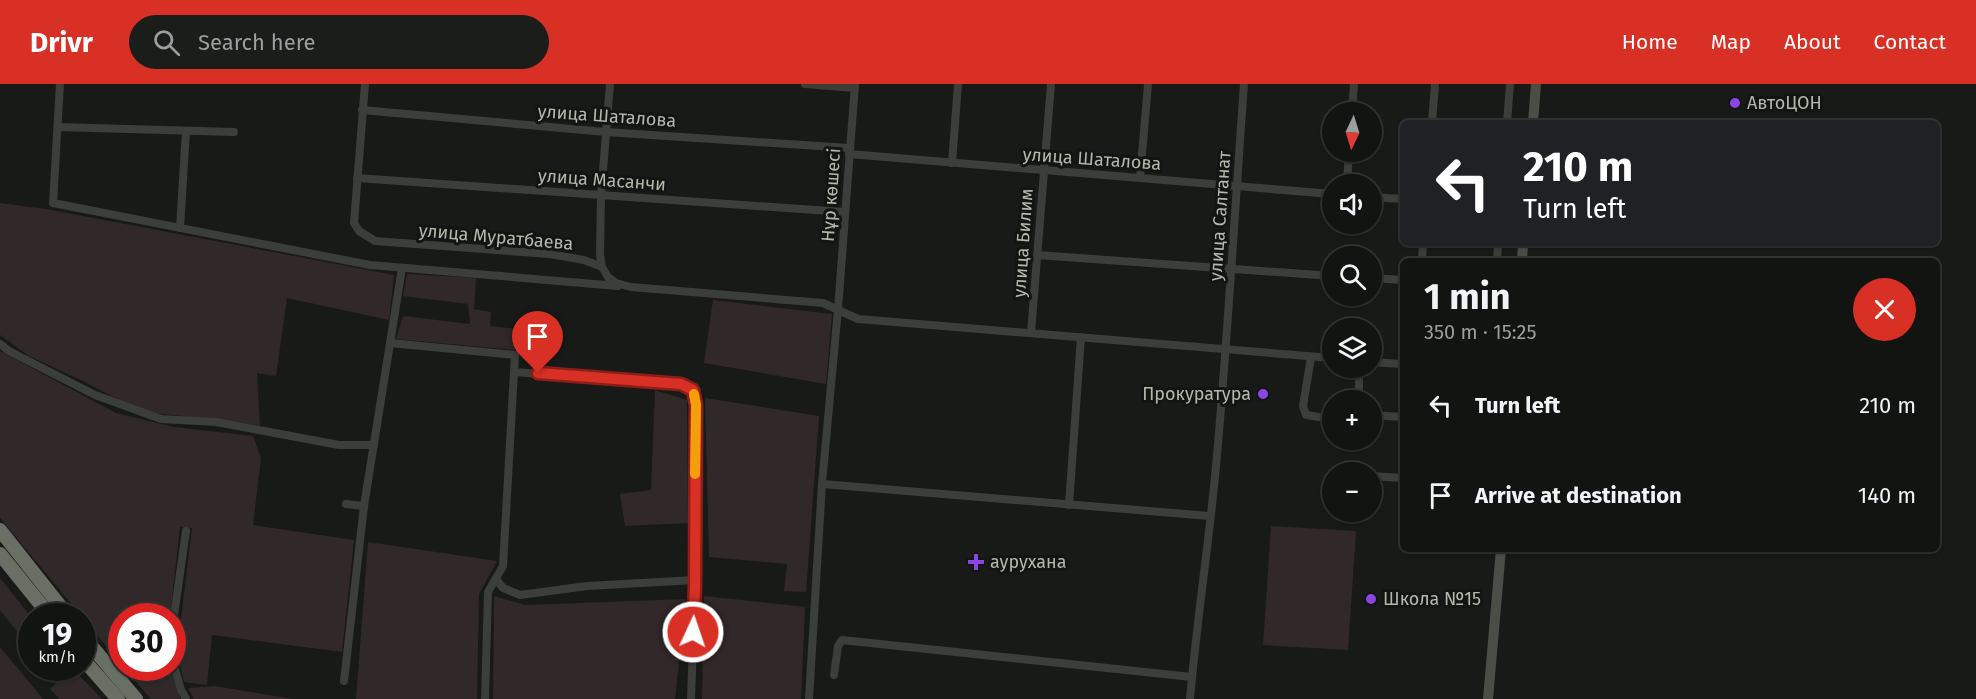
<!DOCTYPE html>
<meta charset="utf-8">
<style>
body{margin:0;font-family:"Fira Sans",sans-serif;background:#1b1d1b;color:#f1f3f6;height:100vh;display:flex;flex-direction:column;font-size:22px;white-space:nowrap}
*{box-sizing:border-box;margin:0}
p{font-size:20px;color:#9c9e9f}
.icon{flex:none;width:33px;height:33px;fill:none;stroke:currentColor;stroke-width:2;stroke-linecap:round;stroke-linejoin:round}
.map{position:relative;flex:1;overflow:hidden}
.details{position:absolute;left:1400px;top:174px;width:540px;height:294px;display:flex;flex-direction:column;background:#121412;border-radius:9px;box-shadow:0 2px 4px #0004,0 0 0 2px #313332}
.details>*{flex:none}
.guide{position:absolute;left:1400px;top:36px;width:540px;height:126px;border-radius:9px;box-shadow:0 2px 4px #0004,0 0 0 2px #313332;background:#202124;color:#fff;overflow:hidden}
.needle{width:39px;rotate:184deg}
.tools{position:absolute;left:1322px;top:18px;display:grid;gap:12px}
.tools a{display:grid;place-items:center;width:60px;height:60px;border-radius:50%;background:#121412;box-shadow:0 2px 4px #0004,0 0 0 2px #313332;font-size:30px}
.speed{position:absolute;left:18px;top:519px;display:flex;gap:12px;font-size:30px;font-weight:700;text-align:center}
.speed>*{display:grid;place-content:center;width:78px;height:78px;border-radius:50%;background:#121412;box-shadow:0 2px 4px #0004,0 0 0 2px #313332;line-height:1}
.speed small{font-size:15px;font-weight:400}
.speed .limit{border:9px solid #d22;background:#fff;color:#111}
.pin{position:absolute;display:grid;place-items:center;width:51px;height:51px;color:#fff;margin:-62px -26px;border-radius:50% 50% 50% 0;rotate:-45deg;box-shadow:0 0 6px #0007}
.pin .icon{rotate:45deg}
.me{position:absolute;width:66px;margin:-33px;rotate:3deg;stroke-linejoin:round;filter:drop-shadow(0 0 4px #0008)}
.turn{display:flex;align-items:center;gap:21px;height:126px;padding:0 24px;font-size:27px}
.turn .icon{width:78px;height:78px;stroke-width:2.5}
.turn b{display:block;font-size:42px;line-height:51px}
.round{display:grid;place-items:center;flex:none;width:63px;height:63px;border-radius:32px;background:#1b1d1b}
.overview{display:flex;align-items:center;justify-content:space-between;height:102px;padding:0 24px}
h1{font-size:36px;font-weight:700;line-height:45px}
ul{padding:0;list-style:none}
li{display:flex;align-items:center;gap:18px;height:90px;padding:0 24px}
li div{flex:1}
li b{display:block;font-size:22px}
li em{font-style:normal}
header{display:flex;align-items:center;gap:36px;box-sizing:border-box;height:84px;padding:0 30px;background:#d93025;color:#fff}
header strong{font-size:28px}
nav{display:flex;gap:33px;margin-inline-start:auto;font-size:21px}
.search{width:420px;height:54px;background:#1b1d1b;display:flex;align-items:center;gap:15px;box-sizing:border-box;padding:0 21px;border-radius:33px;color:#9c9e9f;font-size:22px}
.map>svg:first-child{display:block}
.green{fill:#31282a}
.lines{fill:none;stroke-linecap:round;stroke-linejoin:round}
.street{stroke:#3b3e39;stroke-width:8}
.secondary{stroke:#4b4e47;stroke-width:10}
.highway{stroke:#6a6f65;stroke-width:14}
.route-casing{stroke:#8d1f18;stroke-width:15}
.route{stroke:#d93025;stroke-width:10}
.slow{stroke:#f59e0b;stroke-width:10}
.poi-dot{fill:#8c45e5;stroke:#131513;stroke-width:2}
.labels{text-anchor:middle;stroke-width:6;stroke-linejoin:round;paint-order:stroke}
.poi-label{font-size:18px;fill:#b2b9ab;stroke:#131513;text-anchor:start}
.street-label{font-size:18px;fill:#b2b9ab;stroke:#131513}
</style>
<header>
<strong>Drivr</strong>
<div class="search"><svg class="icon" aria-label="search" viewBox="0 0 24 24"><circle cx="10" cy="10" r="6"/><path d="M15 15l6 6"/></svg>Search here</div>
<nav><a>Home</a><a>Map</a><a>About</a><a>Contact</a></nav>
</header>
<div class="map">
<svg width="1976" height="615" viewBox="0 0 1976 615">
<rect width="100%" height="100%" fill="#181a18"/>
<!-- green -->
<g class="green">
<path d="M0,119L46,125L394,191L389,236L287,214L276,292L257,289L260,342L223,336L142,328L81,296L29,272L0,251Z"/>
<path d="M407,190L476,194L474,225L491,228L490,242L517,245L515,266L396,255L403,232L470,240L468,220L403,212Z"/>
<path d="M713,216L832,230L826,300L704,279Z"/>
<path d="M0,267L116,329L174,343L253,352L261,374L253,441L354,456L342,568L212,551L207,601L184,598L177,568L192,444L180,443L170,532H122L121,580L0,434Z"/>
<path d="M655,306L687,316L688,439L625,442L620,410L651,406Z"/>
<path d="M705,314L819,332L806,508L784,507L787,480L709,473Z"/>
<path d="M1271,442L1356,447L1348,566L1263,561Z"/>
<path d="M368,458L497,477L479,510L477,615H356Z"/>
<path d="M0,494L31,533V565L0,526Z"/>
<path d="M494,512L525,521L686,515L675,615H493Z"/>
<path d="M704,512L805,523L801,615H702Z"/>
<path d="M0,563L43,615H0Z"/>
<path d="M72,584L102,615H60L50,605Z"/>
<path d="M124,584H170L180,615H151Z"/>
<path d="M215,602L293,615H194L188,604Z"/>
</g>
<g class="lines">
<!-- street -->
<g class="street">
<path d="M60,0L53,119L370,181L618,202"/>
<path d="M365,0L354,139L359,147L375,157L550,170L584,176L602,183L608,193L616,199L631,203L823,219L858,235L1332,274"/>
<path d="M805,0L854,4"/>
<path d="M362,26L606,48L849,64"/>
<path d="M1352,28L1354,0"/>
<path d="M1432,39L1435,0"/>
<path d="M1507,39L1510,0"/>
<path d="M58,43L234,48"/>
<path d="M849,70L1332,110"/>
<path d="M952,79L958,0"/>
<path d="M357,94L844,128"/>
<path d="M1140,94L1148,0"/>
<path d="M1347,100L1349,68"/>
<path d="M1371,113L1402,115"/>
<path d="M180,144L186,47"/>
<path d="M1037,171L1332,192"/>
<path d="M1422,177L1423,159"/>
<path d="M1497,177L1498,159"/>
<path d="M602,183L600,171L601,111L610,0"/>
<path d="M1371,194L1402,196"/>
<path d="M1031,249L1051,0"/>
<path d="M390,259L515,271L514,288L681,300L692,306L696,321L695,394V502L691,615"/>
<path d="M0,260L9,267L95,311L161,335L216,338L339,361H374"/>
<path d="M1311,273L1303,322L1306,331L1332,335"/>
<path d="M1371,278L1402,280"/>
<path d="M1359,316V284"/>
<path d="M1371,331L1402,333"/>
<path d="M1371,392L1402,394"/>
<path d="M822,400L1210,432"/>
<path d="M346,420L364,422L402,184"/>
<path d="M1069,421L1081,253"/>
<path d="M1354,431V428"/>
<path d="M496,495L503,504L520,511L587,502L695,496"/>
<path d="M172,546L186,447"/>
<path d="M172,574L181,606L186,615"/>
<path d="M834,591L838,562L842,556L1192,593"/>
<path d="M344,597L364,422"/>
<path d="M485,615L488,508L503,482L514,288"/>
<path d="M809,615L822,400L838,225L855,0"/>
<path d="M1190,615C1197,534 1210,453 1217,371C1228,248 1235,124 1244,0"/>
</g>
<!-- secondary -->
<g class="secondary">
<path d="M1533,39L1536,0"/>
<path d="M1522,177L1523,159"/>
<path d="M1488,615L1501,465"/>
</g>
<!-- highway -->
<g class="highway">
<path d="M0,446L68,532"/>
<path d="M0,470L50,532"/>
<path d="M82,551L136,615"/>
<path d="M82,574L118,615"/>
</g>
</g>
<g class="lines">
<!-- route casing -->
<g class="route-casing">
<path id="route" d="M538,289L681,300L693,306L696,321L695,502L693,548"/>
</g>
<!-- route -->
<use href="#route" class="route"/>
<!-- slow -->
<path class="slow" d="M694,310L696,321L695,390"/>
</g>
<!-- markers -->
<g class="poi-dot">
<circle cx="1735" cy="19" r="6"/>
<circle cx="1263" cy="310" r="6"/>
<path d="M973 469h6v6h6v6h-6v6h-6v-6h-6v-6h6z"/>
<circle cx="1371" cy="515" r="6"/>
</g>
<g class="labels">
<!-- poi labels -->
<g class="poi-label">
<text x="1747" y="25">АвтоЦОН</text>
<text x="1251" y="316" text-anchor="end">Прокуратура</text>
<text x="990" y="484">аурухана</text>
<text x="1383" y="521">Школа №15</text>
</g>
<!-- street labels -->
<g class="street-label">
<text transform="translate(607 32) rotate(4)" y="6">улица Шаталова</text>
<text transform="translate(1092 75) rotate(4)" y="6">улица Шаталова</text>
<text transform="translate(602 96) rotate(4)" y="6">улица Масанчи</text>
<text transform="translate(831 111) rotate(-86)" y="6">Нұр көшесі</text>
<text transform="translate(1220 132) rotate(-86)" y="6">улица Салтанат</text>
<text transform="translate(496 153) rotate(5)" y="6">улица Муратбаева</text>
<text transform="translate(1023 159) rotate(-86)" y="6">улица Билим</text>
</g>
</g>
</svg>
<div class="tools">
<a><svg class="needle" viewBox="-14 -14 28 28"><path d="M0-13l5 13h-10z" fill="#e53935"/><path d="M0 13l5-13h-10z" fill="#9c9e9f"/></svg></a>
<a><svg class="icon" aria-label="sound" viewBox="0 0 24 24"><path d="M4 9h4l5-4v14l-5-4H4zM17 9q2 3 0 6"/></svg></a>
<a><svg class="icon" aria-label="search" viewBox="0 0 24 24"><circle cx="10" cy="10" r="6"/><path d="M15 15l6 6"/></svg></a>
<a><svg class="icon" aria-label="layers" viewBox="0 0 24 24"><path d="M12 4l9 5-9 5-9-5zM3 14l9 5 9-5"/></svg></a>
<a>+</a>
<a>−</a>
</div>
<div class="speed"><div>19<small>km/h</small></div><div class="limit">30</div></div>
<div class="pin" style="left:538px;top:289px;background:#d93025"><svg class="icon" aria-label="arrive" viewBox="0 0 24 24"><path d="M6 21V4h12l-3 4 3 4H6"/></svg></div>
<svg class="me" style="left:693px;top:548px" viewBox="-20 -20 40 40"><circle r="17" fill="#d93025" stroke="#fff" stroke-width="3"/><path d="M0-11L8 9 0 5-8 9z" fill="#fff"/></svg>
<div class="guide">
<div class="turn"><svg class="icon" aria-label="left" viewBox="0 0 24 24"><path d="M17 20v-9H6M10 6l-5 5 5 5"/></svg><div><b>210 m</b>Turn left</div></div>
</div>
<section class="details">
<div class="overview"><div><h1>1 min</h1><p>350 m · 15:25</p></div><a class="round" style="background:#d93025;color:#fff"><svg class="icon" aria-label="close" viewBox="0 0 24 24"><path d="M6 6l12 12M18 6L6 18"/></svg></a></div>
<ul>
<li><svg class="icon" aria-label="left" viewBox="0 0 24 24"><path d="M17 20v-9H6M10 6l-5 5 5 5"/></svg><div><b>Turn left</b></div><em>210 m</em></li>
<li><svg class="icon" aria-label="arrive" viewBox="0 0 24 24"><path d="M6 21V4h12l-3 4 3 4H6"/></svg><div><b>Arrive at destination</b></div><em>140 m</em></li>
</ul>
</section>
</div>
